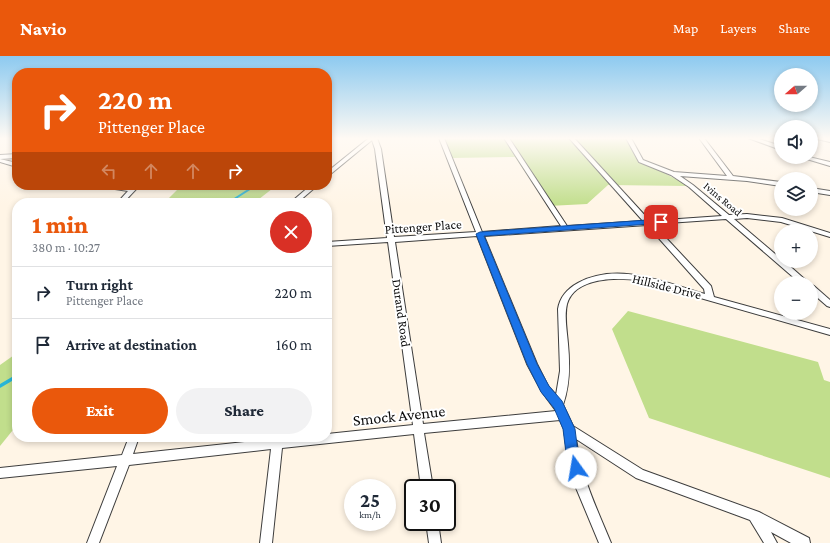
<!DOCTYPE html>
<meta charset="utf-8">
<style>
body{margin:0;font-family:"Crimson Pro",serif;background:#f2f2f3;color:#1f2937;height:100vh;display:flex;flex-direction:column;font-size:15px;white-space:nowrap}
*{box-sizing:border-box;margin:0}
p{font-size:13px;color:#747a83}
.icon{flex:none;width:22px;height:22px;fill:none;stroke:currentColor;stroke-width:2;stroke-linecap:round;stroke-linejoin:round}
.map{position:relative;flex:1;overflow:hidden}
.panel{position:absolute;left:12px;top:142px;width:320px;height:244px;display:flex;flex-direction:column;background:#fff;border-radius:16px;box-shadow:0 2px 6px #0003}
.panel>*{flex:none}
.guide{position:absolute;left:12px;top:12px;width:320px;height:122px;border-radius:16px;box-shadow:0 2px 6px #0003;background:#ea580c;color:#fff;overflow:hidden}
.needle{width:26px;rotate:250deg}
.controls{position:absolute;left:774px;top:12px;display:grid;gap:8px}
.controls a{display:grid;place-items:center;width:44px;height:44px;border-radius:50%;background:#fff;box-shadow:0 2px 6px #0003;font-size:20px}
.speed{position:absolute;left:344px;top:423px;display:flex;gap:8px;font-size:20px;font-weight:700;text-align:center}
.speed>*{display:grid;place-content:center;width:52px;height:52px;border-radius:50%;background:#fff;box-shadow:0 2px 6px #0003;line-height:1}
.speed small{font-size:10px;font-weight:400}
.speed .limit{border:2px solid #111;border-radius:6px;background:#fff;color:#111}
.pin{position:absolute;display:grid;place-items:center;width:34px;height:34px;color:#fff;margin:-17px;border-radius:8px;box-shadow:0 2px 6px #0006}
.me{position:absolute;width:44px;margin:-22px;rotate:347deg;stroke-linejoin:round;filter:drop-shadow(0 0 3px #0008)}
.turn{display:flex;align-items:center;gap:14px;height:84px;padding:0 20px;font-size:18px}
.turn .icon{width:52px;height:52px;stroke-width:2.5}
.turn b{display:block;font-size:28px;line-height:34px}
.lanes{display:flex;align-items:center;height:38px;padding:0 20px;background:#0003;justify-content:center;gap:20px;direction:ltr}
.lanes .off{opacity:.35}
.round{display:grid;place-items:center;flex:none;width:42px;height:42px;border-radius:21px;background:#f2f2f3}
.headline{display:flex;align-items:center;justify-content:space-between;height:68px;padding:0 20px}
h1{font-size:24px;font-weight:800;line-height:30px;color:#ea580c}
.primary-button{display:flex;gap:8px;margin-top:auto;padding:8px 20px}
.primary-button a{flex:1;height:46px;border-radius:24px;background:#ea580c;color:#fff;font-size:16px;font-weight:800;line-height:46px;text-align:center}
.primary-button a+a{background:#f2f2f3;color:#1f2937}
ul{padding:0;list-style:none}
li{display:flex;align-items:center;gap:12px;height:52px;padding:0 20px;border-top:1px solid #e0e1e3}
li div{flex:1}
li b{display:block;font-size:15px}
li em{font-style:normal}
header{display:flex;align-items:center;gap:24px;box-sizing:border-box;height:56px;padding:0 20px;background:#ea580c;color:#fff}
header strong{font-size:19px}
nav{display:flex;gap:22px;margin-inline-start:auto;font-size:14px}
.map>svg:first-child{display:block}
.forest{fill:#c1de8c}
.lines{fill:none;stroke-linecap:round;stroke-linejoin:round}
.stream-far1{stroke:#28b5d8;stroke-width:2}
.stream{stroke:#28b5d8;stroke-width:3.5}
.minor-casing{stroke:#3d3d3d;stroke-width:2}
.minor{fill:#fff;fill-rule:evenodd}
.route{fill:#1a73e8;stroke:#114b97}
.labels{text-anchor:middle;stroke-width:4;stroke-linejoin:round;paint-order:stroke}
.far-street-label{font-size:11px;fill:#0a0a0a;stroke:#fff}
.street-label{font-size:13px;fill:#0a0a0a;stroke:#fff}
.near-street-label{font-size:16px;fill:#0a0a0a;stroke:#fff}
</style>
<header>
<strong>Navio</strong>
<nav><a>Map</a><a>Layers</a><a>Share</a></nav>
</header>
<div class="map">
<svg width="830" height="487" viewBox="0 0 830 487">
<rect width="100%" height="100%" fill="#fff5e6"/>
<!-- forest -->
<g class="forest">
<path d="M442,82H626L636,102L689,130L608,129L587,148L548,150L515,101L451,102Z"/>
<path d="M182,129H277L254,147H161L166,145Z"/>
<path d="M628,255L818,306L824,324L830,326V422L649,362L612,273Z"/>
<path d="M17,297V369L0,390V309Z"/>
</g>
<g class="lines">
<!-- stream-far1 -->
<path class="stream-far1" d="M228,147L256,129"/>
<!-- stream -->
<path class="stream" d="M0,330L17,320"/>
<!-- minor casing -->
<g class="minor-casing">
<g id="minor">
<path d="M369,82H377L381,93L394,181L476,176L439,82H444L482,176L561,170L504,82H509L567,170L643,165L569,82H574L650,165L722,160L689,131L671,119L639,106L626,82H631L643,104L674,116L727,120L699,82H704L733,120L781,126V130L747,125L680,120L693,129L729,159L747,158L782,162L830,177V181L781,166L747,162L734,163L781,203V205H784L809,227H800L726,163L653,168L711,230L714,241L830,273V279L641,225C620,221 575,220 567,248C564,260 567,275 568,288C570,309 570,329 563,349L573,370L643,414L759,456L809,482L810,487H791L771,476L777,487H764L750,464L636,422L576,383C581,420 597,453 611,487H599L574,427L567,397L564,373L560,364L424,377L433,432H421L414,378L282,392L272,487H260L271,393L129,409L99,487H87L117,410L0,422V412L122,399L129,381H139L133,398L272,383L273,381H283V382L327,381V378L413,369L388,186L327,190V186L387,182L375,93L372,84L327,121V116ZM647,169L704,233L705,238C666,227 618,205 578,227C567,233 560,241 558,253L560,315L556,339L548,330L537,308L484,180ZM477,180L527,308L542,336L556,355L423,368L395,186Z"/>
<path d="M748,82H756L781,90V94Z"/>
<path d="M817,82L830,83V86L817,83Z"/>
<path d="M17,98V102L0,103L17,107V111L0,106V99Z"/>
<path d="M800,101H809L830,106V110Z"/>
<path d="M99,129H113L131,132L134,129H140L123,147H117L128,135L102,131Z"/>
<path d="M311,129H318L297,147H290Z"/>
<path d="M811,132L830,135V139L811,136Z"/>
<path d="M811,229L814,230L830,244V251L827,250L811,236Z"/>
<path d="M426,466H438L441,487H429Z"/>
</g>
</g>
<!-- minor -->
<use href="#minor" class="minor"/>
</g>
<!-- sky -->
<linearGradient id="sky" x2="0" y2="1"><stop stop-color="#8dcaf0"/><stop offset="0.55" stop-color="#fffaf4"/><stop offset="1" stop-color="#fffaf4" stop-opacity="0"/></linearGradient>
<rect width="830" height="150" fill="url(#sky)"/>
<!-- route -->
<path class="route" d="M661,163L665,166L664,167L484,180L537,308L549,330L562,345L575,373L578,397L583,412L581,417L576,418L572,417L566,397L563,373L554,352L541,336L527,308L476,178L480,176Z"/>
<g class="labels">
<!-- far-street labels -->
<g class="far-street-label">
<text transform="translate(723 143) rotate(40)" y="4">Ivins Road</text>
</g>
<!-- street labels -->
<g class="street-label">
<text transform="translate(423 170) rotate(-4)" y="5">Pittenger Place</text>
<text transform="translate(667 230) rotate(14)" y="5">Hillside Drive</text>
<text transform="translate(402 257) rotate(82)" y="5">Durand Road</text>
</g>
<!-- near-street labels -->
<g class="near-street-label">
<text transform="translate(399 359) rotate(-6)" y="6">Smock Avenue</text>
</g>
</g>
</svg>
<div class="controls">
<a><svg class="needle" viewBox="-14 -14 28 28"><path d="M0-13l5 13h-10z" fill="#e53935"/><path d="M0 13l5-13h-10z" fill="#747a83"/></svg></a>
<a><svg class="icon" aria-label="sound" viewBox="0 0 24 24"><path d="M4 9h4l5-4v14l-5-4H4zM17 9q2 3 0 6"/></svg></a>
<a><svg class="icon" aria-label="layers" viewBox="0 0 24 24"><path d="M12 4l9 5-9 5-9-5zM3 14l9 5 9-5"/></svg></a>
<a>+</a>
<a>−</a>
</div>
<div class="speed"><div>25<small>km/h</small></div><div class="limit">30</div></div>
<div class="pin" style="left:661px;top:166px;background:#d93025"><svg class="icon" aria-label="arrive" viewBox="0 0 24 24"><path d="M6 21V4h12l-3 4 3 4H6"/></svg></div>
<svg class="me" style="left:576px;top:412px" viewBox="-20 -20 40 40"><circle r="19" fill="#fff"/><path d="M0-13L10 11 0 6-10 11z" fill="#1a73e8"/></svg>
<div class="guide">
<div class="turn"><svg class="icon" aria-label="right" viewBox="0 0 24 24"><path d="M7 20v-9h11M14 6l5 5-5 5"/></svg><div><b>220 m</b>Pittenger Place</div></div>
<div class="lanes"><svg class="icon off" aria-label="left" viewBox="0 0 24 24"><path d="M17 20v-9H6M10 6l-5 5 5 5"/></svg><svg class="icon off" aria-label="ahead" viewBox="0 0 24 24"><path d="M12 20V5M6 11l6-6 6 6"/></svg><svg class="icon off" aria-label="ahead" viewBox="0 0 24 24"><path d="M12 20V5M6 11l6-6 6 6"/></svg><svg class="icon" aria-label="right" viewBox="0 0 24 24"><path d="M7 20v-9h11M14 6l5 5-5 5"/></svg></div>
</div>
<section class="panel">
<div class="headline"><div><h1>1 min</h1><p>380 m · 10:27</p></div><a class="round" style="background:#d93025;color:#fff"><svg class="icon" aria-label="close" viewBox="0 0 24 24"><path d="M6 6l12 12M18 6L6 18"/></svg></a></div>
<ul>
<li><svg class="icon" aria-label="right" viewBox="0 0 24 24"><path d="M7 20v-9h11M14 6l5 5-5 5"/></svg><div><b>Turn right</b><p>Pittenger Place</p></div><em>220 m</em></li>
<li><svg class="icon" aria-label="arrive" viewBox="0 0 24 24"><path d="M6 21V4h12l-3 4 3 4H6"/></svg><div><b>Arrive at destination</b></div><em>160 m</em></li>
</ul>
<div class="primary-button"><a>Exit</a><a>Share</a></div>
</section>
</div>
